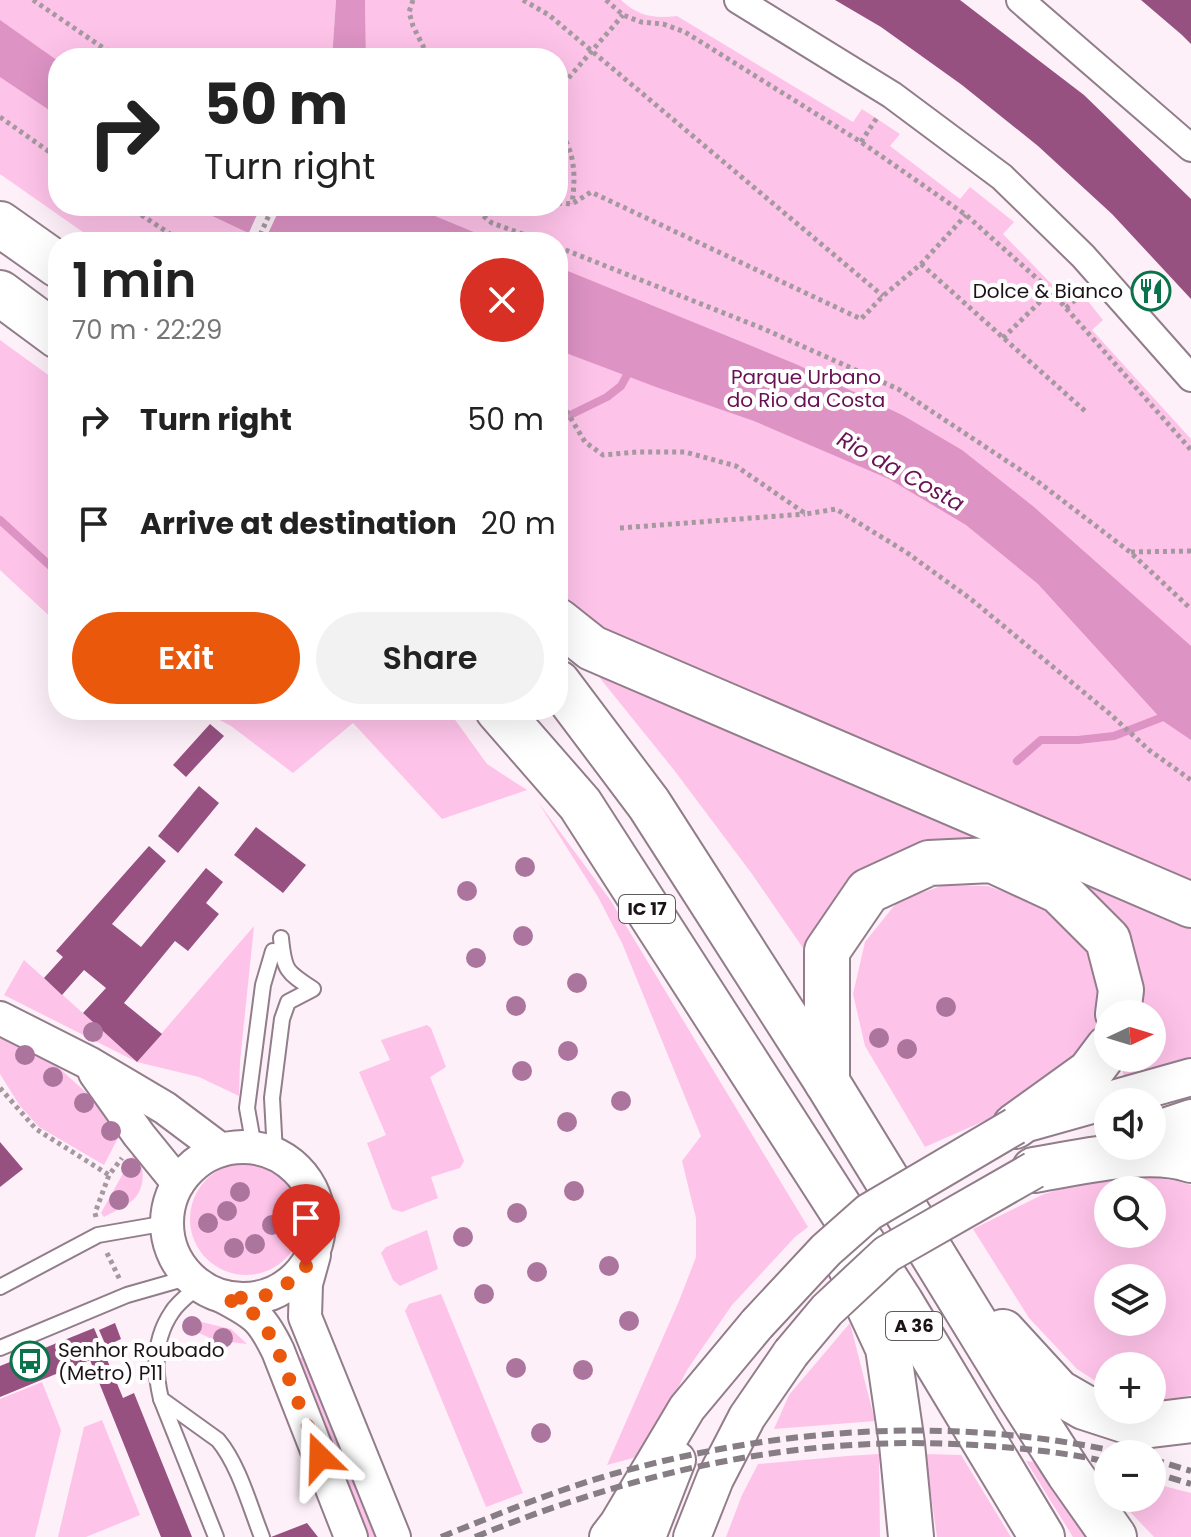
<!DOCTYPE html>
<meta charset="utf-8">
<style>
body{margin:0;font-family:Poppins,sans-serif;background:#f2f2f2;color:#222;height:100vh;display:flex;flex-direction:column;font-size:30px;white-space:nowrap}
*{box-sizing:border-box;margin:0}
p{font-size:26px;color:#767676}
.icon{flex:none;width:44px;height:44px;fill:none;stroke:currentColor;stroke-width:2;stroke-linecap:round;stroke-linejoin:round}
.map{position:relative;flex:1;overflow:hidden}
.drawer{position:absolute;left:48px;top:232px;width:520px;height:488px;display:flex;flex-direction:column;background:#fff;border-radius:32px;box-shadow:0 8px 32px #0002}
.drawer>*{flex:none}
.top-card{position:absolute;left:48px;top:48px;width:520px;height:168px;border-radius:32px;box-shadow:0 8px 32px #0002;background:#fff;color:#222;overflow:hidden}
.needle{width:52px;rotate:86deg}
.tools{position:absolute;left:1094px;top:1000px;display:grid;gap:16px}
.tools a{display:grid;place-items:center;width:72px;height:72px;border-radius:50%;background:#fff;box-shadow:0 8px 32px #0002;font-size:40px}
.pin{position:absolute;display:grid;place-items:center;width:68px;height:68px;color:#fff;margin:-82px -34px;border-radius:50% 50% 50% 0;rotate:-45deg;box-shadow:0 0 8px #0007}
.pin .icon{rotate:45deg}
.me{position:absolute;width:88px;margin:-44px;rotate:338deg;stroke-linejoin:round;filter:drop-shadow(0 0 6px #0008)}
.turn{display:flex;align-items:center;gap:28px;height:168px;padding:0 24px;font-size:36px}
.turn .icon{width:104px;height:104px;stroke-width:2.5}
.turn b{display:block;font-size:56px;line-height:68px}
.round{display:grid;place-items:center;flex:none;width:84px;height:84px;border-radius:42px;background:#f2f2f2}
.summary{display:flex;align-items:center;justify-content:space-between;height:136px;padding:0 24px}
h1{font-size:48px;font-weight:600;line-height:60px}
.cta{display:flex;gap:16px;margin-top:auto;padding:16px 24px}
.cta a{flex:1;height:92px;border-radius:48px;background:#ea580c;color:#fff;font-size:32px;font-weight:600;line-height:92px;text-align:center}
.cta a+a{background:#f2f2f2;color:#222}
ul{padding:0;list-style:none}
li{display:flex;align-items:center;gap:24px;height:104px;padding:0 24px}
li div{flex:1}
li b{display:block;font-size:30px}
li em{font-style:normal}
.map>svg:first-child{display:block}
.green{fill:#fec3e9;fill-rule:evenodd}
.water{fill:#dd93c4}
.pier{fill:#fef0f9}
.lines{fill:none;stroke-linecap:round;stroke-linejoin:round}
.stream{stroke:#dd93c4;stroke-width:8}
.building{fill:#965180}
.service-casing{stroke:#927d8a;stroke-width:18}
.minor-casing{stroke:#927d8a;stroke-width:30}
.tertiary-casing{stroke:#927d8a;stroke-width:36}
.secondary-casing{stroke:#927d8a;stroke-width:40}
.trunk-casing{stroke:#927d8a;stroke-width:48}
.path{stroke:#a599a0;stroke-width:5;stroke-dasharray:4 4;stroke-linecap:butt}
.service{stroke:#fff;stroke-width:14}
.minor{stroke:#fff;stroke-width:26}
.tertiary{stroke:#fff;stroke-width:32}
.secondary{stroke:#fff;stroke-width:36}
.trunk{stroke:#fff;stroke-width:44}
.rail{stroke:#877d84;stroke-width:6;stroke-dasharray:12 6;stroke-linecap:butt}
.secondary-bridge-casing{stroke:#927d8a;stroke-width:40;stroke-linecap:butt}
.secondary-bridge{stroke:#fff;stroke-width:36}
.tree{fill:#ac759e}
.route{stroke:#ea580c;stroke-width:14;stroke-dasharray:0 25.2}
.labels{text-anchor:middle;stroke-width:8;stroke-linejoin:round;paint-order:stroke}
.shield{fill:#fff;stroke:#5f5a5d;stroke-width:2}
.shield-label{font-size:18px;font-weight:bold;fill:#1b1318}
.poi-label{font-size:20px;fill:#1b1318;stroke:#fff;text-anchor:end}
.park-label{font-size:20px;fill:#681053;stroke:#fff}
.water-label{font-size:22px;font-style:italic;fill:#6a1355;stroke:#fff}
</style>
<div class="map">
<svg width="1191" height="1537" viewBox="0 0 1191 1537">
<rect width="100%" height="100%" fill="#fef0f9"/>
<!-- green -->
<g class="green">
<path d="M0,0H336L332,58H58V206H558V58H366L365,0H621C638,16 654,19 677,16L853,122L862,109L900,134L890,146L960,199L970,187L1014,222L1003,234L1068,301L1079,290L1103,320L1092,330L1191,439V883L585,620L558,600V242H97L0,174Z"/>
<path d="M0,340L58,382V624L0,570Z"/>
<path d="M595,672L1018,847L936,848L816,967L752,874L674,770Z"/>
<path d="M201,710H448L487,764L527,790L442,819L353,723L293,773L231,726Z"/>
<path d="M538,802L611,901L808,1227L795,1237L732,1305L687,1370L644,1455L607,1465L679,1301L696,1257V1218L682,1161L701,1136L622,943L598,897Z"/>
<path d="M1077,876L1191,924V1057L1125,1078L1121,1068L1127,1058H1152V1014H1140L1137,959L1119,921L1077,883Z"/>
<path d="M944,885L988,886L1036,903L1070,930L1093,957L1102,988V1019L1091,1048L1009,1110L925,1147L865,1046L853,994L865,942L898,901Z"/>
<path d="M254,926L240,1062L239,1096L199,1077L137,1062L4,995L24,960L137,1062Z"/>
<path d="M427,1025L431,1028L446,1067L430,1077L464,1161L460,1168L431,1177L438,1198L402,1212L392,1209L367,1143L386,1135L359,1072L390,1060L381,1040Z"/>
<path d="M0,1032L57,1066L91,1097L120,1134L104,1165L39,1127L20,1106L0,1074Z"/>
<path d="M136,1150C144,1165 147,1187 133,1200C125,1207 113,1212 104,1217L101,1213Z"/>
<circle cx="246" cy="1219" r="56"/>
<path d="M1144,1175L1177,1181L1191,1185V1395L1164,1401L1152,1399V1366H1108V1389L1077,1369L1029,1318L973,1229L1044,1194L1093,1180ZM1108,1190H1152V1234H1108ZM1108,1278H1152V1322H1108Z"/>
<path d="M427,1230L438,1269L400,1286L393,1280L381,1253L386,1247Z"/>
<path d="M441,1294L523,1493L486,1507L405,1311L409,1304Z"/>
<path d="M197,1321L231,1329L247,1344L214,1340L182,1325Z"/>
<path d="M850,1323L875,1421L774,1429L789,1395Z"/>
<path d="M307,1355L380,1537H369L296,1360Z"/>
<path d="M42,1382L61,1430L35,1537H0V1399Z"/>
<path d="M102,1420L140,1515L86,1537H58L84,1427Z"/>
<path d="M879,1454L880,1537H726L742,1495L758,1464L847,1456Z"/>
<path d="M925,1454L961,1455L1011,1537H937Z"/>
<path d="M1026,1461L1036,1462L1086,1537H1073Z"/>
<path d="M1152,1483L1191,1493V1537H1154L1117,1498H1152Z"/>
</g>
<!-- water -->
<g class="water">
<path d="M336,0H365L366,58H332Z"/>
<path d="M0,20L58,61V116L0,77Z"/>
<path d="M191,206H324L350,215L349,206H422L430,214L498,242H268Z"/>
<path d="M558,267L798,365L904,416L962,450L1034,507L1191,646V740L1163,721L1038,584L966,525L889,479L754,421L656,387L558,350Z"/>
</g>
<!-- pier -->
<path class="pier" d="M261,206H281L264,242H259L247,237Z"/>
<g class="lines">
<!-- stream -->
<g class="stream">
<path d="M558,421L607,397L621,386L632,366"/>
<path d="M0,520L58,573"/>
<path d="M1017,761L1041,740H1078L1114,736L1168,715"/>
</g>
</g>
<!-- building -->
<g class="building">
<path d="M835,0H960L1084,95L1191,199V299L1112,214L1038,146L962,85L881,27Z"/>
<path d="M1141,0H1191V44L1182,35Z"/>
<path d="M210,724L224,736L186,777L173,765Z"/>
<path d="M199,786L219,803L178,853L158,836Z"/>
<path d="M256,827L306,865L283,893L234,855Z"/>
<path d="M149,846L166,861L112,924L141,947L206,868L223,882L206,903L219,914L188,951L175,941L124,1003L162,1034L137,1062L83,1013L106,988L84,970L62,995L44,978L63,957L56,951Z"/>
<path d="M0,1142L23,1169L0,1187Z"/>
<path d="M115,1323L121,1339L106,1346L99,1330Z"/>
<path d="M94,1328L123,1398L134,1393L192,1537H161L90,1360L0,1397V1366Z"/>
<path d="M307,1523L318,1537H271Z"/>
</g>
<g class="lines">
<!-- service casing -->
<g class="service-casing">
<g id="service">
<path d="M254,1147L247,1108L263,985L273,951"/>
<path d="M275,1153L272,1098L282,1019L288,1002L313,989C286,972 284,970 281,938"/>
<path d="M200,1285C191,1293 178,1302 172,1312C154,1338 154,1370 161,1399L216,1537"/>
<path d="M0,1287L98,1235L167,1223"/>
<path d="M0,1348L127,1295L190,1277"/>
<path d="M161,1399L218,1440C239,1465 250,1507 262,1537"/>
</g>
</g>
<!-- minor casing -->
<g class="minor-casing">
<g id="minor">
<path d="M738,0L892,95L1002,177L1083,256L1191,378"/>
<path d="M1020,0L1191,148"/>
</g>
</g>
<!-- tertiary casing -->
<g class="tertiary-casing">
<g id="tertiary">
<path d="M0,1018L89,1063L165,1108L221,1150"/>
<path d="M95,1073L139,1135L178,1183"/>
<circle cx="243" cy="1223" r="76"/>
<path d="M314,1255L306,1284L305,1317L394,1537"/>
<path d="M224,1297C256,1314 262,1318 278,1351L351,1537"/>
</g>
</g>
<!-- secondary casing -->
<g class="secondary-casing">
<g id="secondary">
<path d="M1031,1122L1191,1077"/>
<path d="M1152,1131L1191,1118"/>
<path d="M608,1537L618,1524L687,1408L757,1324"/>
<path d="M647,1537L677,1460"/>
<path d="M692,1537L715,1479L747,1417L791,1353"/>
</g>
</g>
<!-- trunk casing -->
<g class="trunk-casing">
<g id="trunk">
<path d="M0,224L58,265"/>
<path d="M0,293L58,336"/>
<path d="M558,621L592,648L1191,905"/>
<path d="M558,683L649,804L827,1082L1021,1398L1069,1473L1114,1537"/>
<path d="M498,710L580,804L901,1303L1042,1537"/>
<path d="M827,1082V951L868,891L929,863L992,860L1059,891L1108,940L1121,990L1118,1014"/>
<path d="M1015,1126L1090,1072L1108,1048"/>
<path d="M1034,1170C1078,1163 1149,1145 1191,1160"/>
<path d="M850,1266L888,1348L902,1444L911,1537"/>
<path d="M1003,1332L1058,1392L1084,1407L1124,1420L1151,1425L1191,1420"/>
</g>
</g>
<!-- path -->
<g class="path">
<path d="M33,0L118,58"/>
<path d="M413,0L409,12L413,26L429,58"/>
<path d="M523,0L549,15L883,296"/>
<path d="M606,0L623,15L641,22L663,24L685,32L861,142L966,215L1051,291L1191,450"/>
<path d="M558,90L623,15"/>
<path d="M0,117L58,158"/>
<path d="M558,127C575,153 576,173 572,204"/>
<path d="M861,142L878,116"/>
<path d="M558,203L572,204L591,192L861,319L883,296L921,264L966,215"/>
<path d="M128,206L182,242"/>
<path d="M471,206L492,223L545,242"/>
<path d="M257,242L273,206"/>
<path d="M558,247L764,329L898,389L1037,481L1130,552L1191,609"/>
<path d="M921,264L1085,411"/>
<path d="M1066,308L1083,293"/>
<path d="M1003,338L1051,291"/>
<path d="M558,397L585,442L603,455L637,452H685L736,466L806,514L836,509L906,552L972,600L1110,714L1149,750L1191,780"/>
<path d="M620,528L805,514"/>
<path d="M1131,552L1191,551"/>
<path d="M0,1088L36,1129L109,1175"/>
<path d="M96,1217L95,1213L109,1175L122,1158"/>
<path d="M107,1253L120,1280"/>
</g>
<!-- service -->
<use href="#service" class="service"/>
<!-- minor -->
<use href="#minor" class="minor"/>
<!-- tertiary -->
<use href="#tertiary" class="tertiary"/>
<!-- secondary -->
<use href="#secondary" class="secondary"/>
<!-- trunk -->
<use href="#trunk" class="trunk"/>
<!-- rail -->
<g class="rail">
<path d="M1152,1459L1191,1471"/>
<path d="M1152,1472L1191,1484"/>
<path d="M441,1537C501,1513 561,1488 624,1471C790,1426 959,1416 1128,1454"/>
<path d="M475,1537C638,1471 798,1434 975,1445C1020,1448 1064,1452 1108,1462"/>
</g>
<!-- secondary-bridge casing -->
<g class="secondary-bridge-casing">
<g id="secondary-bridge">
<path d="M757,1324L826,1250L869,1212L1015,1126"/>
<path d="M791,1353L827,1310L887,1254L1034,1170"/>
</g>
</g>
<!-- secondary-bridge -->
<use href="#secondary-bridge" class="secondary-bridge"/>
</g>
<!-- trees -->
<g class="tree">
<circle cx="525" cy="867" r="10"/>
<circle cx="467" cy="891" r="10"/>
<circle cx="523" cy="936" r="10"/>
<circle cx="476" cy="958" r="10"/>
<circle cx="577" cy="983" r="10"/>
<circle cx="516" cy="1006" r="10"/>
<circle cx="946" cy="1007" r="10"/>
<circle cx="93" cy="1032" r="10"/>
<circle cx="879" cy="1038" r="10"/>
<circle cx="907" cy="1049" r="10"/>
<circle cx="568" cy="1051" r="10"/>
<circle cx="25" cy="1055" r="10"/>
<circle cx="522" cy="1071" r="10"/>
<circle cx="53" cy="1077" r="10"/>
<circle cx="621" cy="1101" r="10"/>
<circle cx="84" cy="1103" r="10"/>
<circle cx="567" cy="1122" r="10"/>
<circle cx="111" cy="1131" r="10"/>
<circle cx="131" cy="1168" r="10"/>
<circle cx="574" cy="1191" r="10"/>
<circle cx="240" cy="1192" r="10"/>
<circle cx="119" cy="1200" r="10"/>
<circle cx="227" cy="1211" r="10"/>
<circle cx="517" cy="1213" r="10"/>
<circle cx="208" cy="1223" r="10"/>
<circle cx="272" cy="1225" r="10"/>
<circle cx="463" cy="1237" r="10"/>
<circle cx="255" cy="1244" r="10"/>
<circle cx="234" cy="1248" r="10"/>
<circle cx="609" cy="1266" r="10"/>
<circle cx="537" cy="1272" r="10"/>
<circle cx="484" cy="1294" r="10"/>
<circle cx="629" cy="1321" r="10"/>
<circle cx="192" cy="1326" r="10"/>
<circle cx="223" cy="1338" r="10"/>
<circle cx="516" cy="1368" r="10"/>
<circle cx="583" cy="1370" r="10"/>
<circle cx="541" cy="1433" r="10"/>
</g>
<g class="lines">
<!-- route -->
<path class="route" d="M306,1266C277,1296 266,1300 224,1297L252,1312L267,1330L278,1351L320,1457"/>
</g>
<!-- icons -->
<defs>
<g id="restaurant-ring" transform="scale(2)"><circle r="9.5" fill="#fff" stroke="#0a734b" stroke-width="1.5"/><path d="M-5-6h1v4h1v-4h1v4h1v-4h1v5L-1.5 .5V6h-2V.5L-5-1ZM5-6V6H3V1.5H1.5Q1.5-4 5-6Z" fill="#0a734b"/></g>
<g id="bus-ring" transform="scale(2)"><circle r="9.5" fill="#fff" stroke="#0a734b" stroke-width="1.5"/><path d="M-5-6H5V4H4V6H2V4H-2V6H-4V4H-5ZM-3.5-4V0h7V-4ZM-3.5 1.2v1.5H-2V1.2ZM2 1.2v1.5H3.5V1.2Z" fill="#0a734b"/></g>
</defs>
<g fill-rule="evenodd">
<use href="#restaurant-ring" x="1151" y="291"/>
<use href="#bus-ring" x="30" y="1361"/>
</g>
<g class="labels">
<!-- shield labels -->
<g class="shield">
<rect x="619" y="895" width="56" height="28" rx="6"/>
<rect x="886" y="1312" width="56" height="28" rx="6"/>
</g>
<g class="shield-label">
<text x="647" y="915">IC 17</text>
<text x="914" y="1332">A 36</text>
</g>
<!-- poi labels -->
<g class="poi-label">
<text x="1123" y="298">Dolce &amp; Bianco</text>
<text x="58" y="1357" text-anchor="start">Senhor Roubado<tspan x="58" dy="23">(Metro) P11</tspan></text>
</g>
<!-- park labels -->
<g class="park-label">
<text x="806" y="384">Parque Urbano<tspan x="806" dy="23">do Rio da Costa</tspan></text>
</g>
<!-- water labels -->
<g class="water-label">
<text transform="translate(901 471) rotate(29)" y="8">Rio da Costa</text>
</g>
</g>
</svg>
<div class="tools">
<a><svg class="needle" viewBox="-14 -14 28 28"><path d="M0-13l5 13h-10z" fill="#e53935"/><path d="M0 13l5-13h-10z" fill="#767676"/></svg></a>
<a><svg class="icon" aria-label="sound" viewBox="0 0 24 24"><path d="M4 9h4l5-4v14l-5-4H4zM17 9q2 3 0 6"/></svg></a>
<a><svg class="icon" aria-label="search" viewBox="0 0 24 24"><circle cx="10" cy="10" r="6"/><path d="M15 15l6 6"/></svg></a>
<a><svg class="icon" aria-label="layers" viewBox="0 0 24 24"><path d="M12 4l9 5-9 5-9-5zM3 14l9 5 9-5"/></svg></a>
<a>+</a>
<a>−</a>
</div>
<div class="pin" style="left:306px;top:1266px;background:#d93025"><svg class="icon" aria-label="arrive" viewBox="0 0 24 24"><path d="M6 21V4h12l-3 4 3 4H6"/></svg></div>
<svg class="me" style="left:320px;top:1457px" viewBox="-20 -20 40 40"><path d="M0-17L14 15 0 8-14 15z" fill="#ea580c" stroke="#fff" stroke-width="4"/></svg>
<div class="top-card">
<div class="turn"><svg class="icon" aria-label="right" viewBox="0 0 24 24"><path d="M7 20v-9h11M14 6l5 5-5 5"/></svg><div><b>50 m</b>Turn right</div></div>
</div>
<section class="drawer">
<div class="summary"><div><h1>1 min</h1><p>70 m · 22:29</p></div><a class="round" style="background:#d93025;color:#fff"><svg class="icon" aria-label="close" viewBox="0 0 24 24"><path d="M6 6l12 12M18 6L6 18"/></svg></a></div>
<ul>
<li><svg class="icon" aria-label="right" viewBox="0 0 24 24"><path d="M7 20v-9h11M14 6l5 5-5 5"/></svg><div><b>Turn right</b></div><em>50 m</em></li>
<li><svg class="icon" aria-label="arrive" viewBox="0 0 24 24"><path d="M6 21V4h12l-3 4 3 4H6"/></svg><div><b>Arrive at destination</b></div><em>20 m</em></li>
</ul>
<div class="cta"><a>Exit</a><a>Share</a></div>
</section>
</div>
